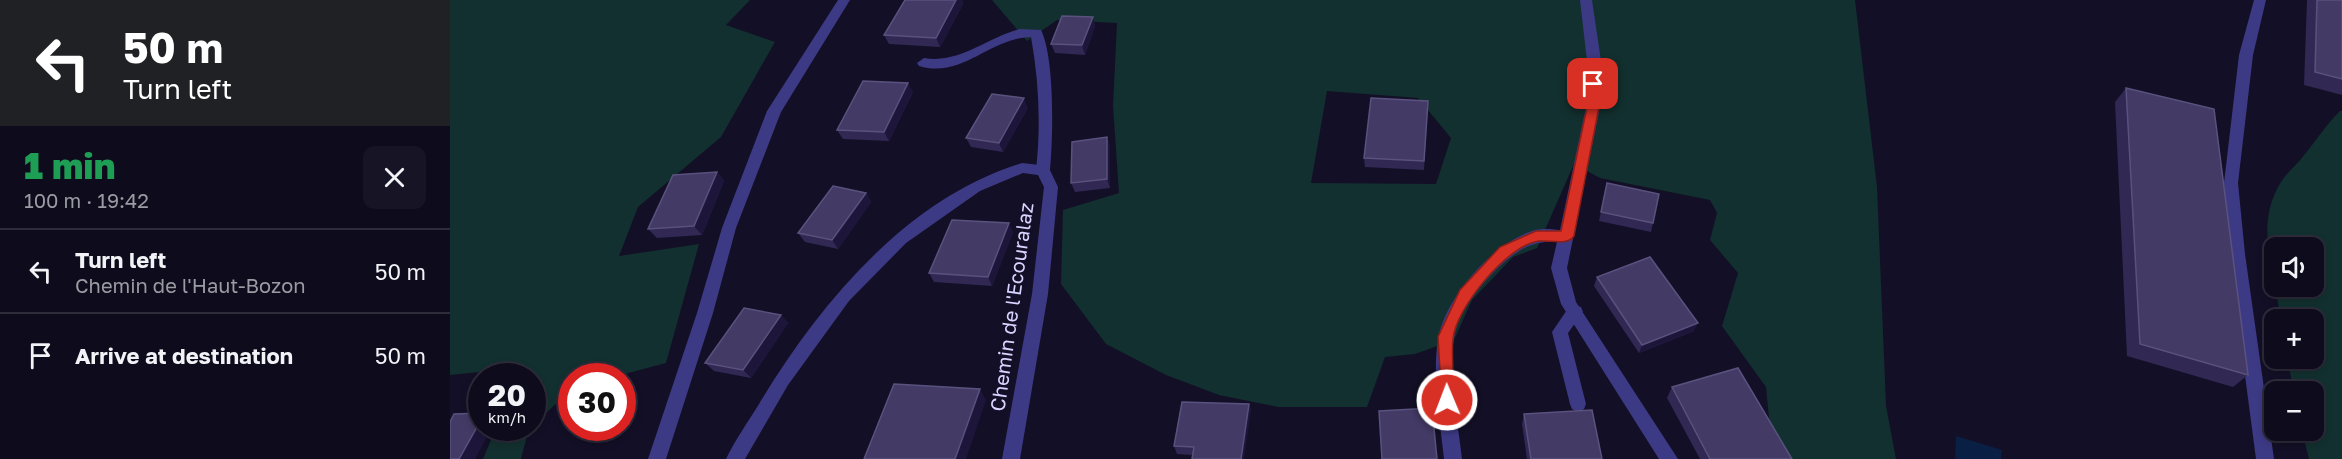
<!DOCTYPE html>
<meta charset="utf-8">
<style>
body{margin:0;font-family:"Golos Text",sans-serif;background:#171425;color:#f1f3f6;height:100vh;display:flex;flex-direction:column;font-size:22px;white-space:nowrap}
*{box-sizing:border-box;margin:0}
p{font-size:20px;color:#9b9ba3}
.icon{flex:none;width:33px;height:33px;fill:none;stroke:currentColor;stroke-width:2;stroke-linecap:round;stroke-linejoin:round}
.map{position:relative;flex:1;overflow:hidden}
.sheet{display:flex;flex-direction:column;background:#0e0b1c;width:450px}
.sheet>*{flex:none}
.guide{background:#202124;color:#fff;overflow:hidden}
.buttons{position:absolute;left:1814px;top:237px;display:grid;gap:12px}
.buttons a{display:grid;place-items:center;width:60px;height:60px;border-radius:12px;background:#0e0b1c;box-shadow:0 3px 9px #0003,0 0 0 2px #2e2b3b;font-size:30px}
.speed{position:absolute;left:18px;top:363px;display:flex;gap:12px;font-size:30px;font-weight:700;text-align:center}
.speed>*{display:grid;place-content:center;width:78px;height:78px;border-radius:50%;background:#0e0b1c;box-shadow:0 3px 9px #0003,0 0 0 2px #2e2b3b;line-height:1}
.speed small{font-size:15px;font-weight:400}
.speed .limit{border:9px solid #d22;background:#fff;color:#111}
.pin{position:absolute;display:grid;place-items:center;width:51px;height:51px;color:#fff;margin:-26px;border-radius:12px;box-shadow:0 3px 9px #0006}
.me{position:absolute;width:66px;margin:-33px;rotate:359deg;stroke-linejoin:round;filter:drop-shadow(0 0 4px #0008)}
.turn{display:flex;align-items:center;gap:21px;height:126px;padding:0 24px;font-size:27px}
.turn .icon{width:78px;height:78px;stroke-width:2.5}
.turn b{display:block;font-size:42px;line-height:51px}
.round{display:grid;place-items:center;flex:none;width:63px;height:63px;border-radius:12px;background:#171425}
.head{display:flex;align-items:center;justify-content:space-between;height:102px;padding:0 24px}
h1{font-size:36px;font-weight:800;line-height:45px;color:#1e9e55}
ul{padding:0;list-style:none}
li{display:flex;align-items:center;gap:18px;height:84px;padding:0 24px;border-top:2px solid #2e2b3b}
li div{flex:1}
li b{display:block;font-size:22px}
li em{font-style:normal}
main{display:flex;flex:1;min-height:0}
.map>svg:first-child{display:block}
.green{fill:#12302f;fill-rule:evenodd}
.water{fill:#0a1f44}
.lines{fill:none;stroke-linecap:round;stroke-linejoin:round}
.service{fill:#3d3a85;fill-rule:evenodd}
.minor{fill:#3d3a85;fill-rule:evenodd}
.wall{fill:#312854}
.shaded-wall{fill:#1d163a}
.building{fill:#433a66;stroke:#5a527e;stroke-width:1.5}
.route{fill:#d93025;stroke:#8d1f18;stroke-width:1.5}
.labels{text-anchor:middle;stroke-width:6;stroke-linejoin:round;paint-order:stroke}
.street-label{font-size:20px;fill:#d9d4ff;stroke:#130f26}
</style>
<main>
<section class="sheet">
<div class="guide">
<div class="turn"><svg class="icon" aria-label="left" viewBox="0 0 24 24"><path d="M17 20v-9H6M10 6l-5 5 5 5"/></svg><div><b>50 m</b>Turn left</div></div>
</div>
<div class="head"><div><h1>1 min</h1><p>100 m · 19:42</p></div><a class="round"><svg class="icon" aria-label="close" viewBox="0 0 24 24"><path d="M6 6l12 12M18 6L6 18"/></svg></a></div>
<ul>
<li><svg class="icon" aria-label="left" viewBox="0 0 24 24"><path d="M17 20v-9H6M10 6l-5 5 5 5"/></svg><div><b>Turn left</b><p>Chemin de l'Haut-Bozon</p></div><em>50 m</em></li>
<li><svg class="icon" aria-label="arrive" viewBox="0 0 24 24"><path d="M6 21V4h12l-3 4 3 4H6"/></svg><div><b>Arrive at destination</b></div><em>50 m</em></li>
</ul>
</section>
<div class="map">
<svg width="1892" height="459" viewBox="0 0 1892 459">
<rect width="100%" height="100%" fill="#130f26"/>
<!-- green -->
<g class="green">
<path d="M0,0H300L276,25L325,42L271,137L188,207L169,256L249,244L216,363L167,376H122L121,390L83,425L82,376H42L39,371L0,375Z"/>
<path d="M542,0H1405L1427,187L1436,406L1446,459H1323L1316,387L1272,326L1288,273L1260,240L1267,213L1260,200L1150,178L1124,164L1087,248L1063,257L1022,300L1004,340L965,354L935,357L917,407H828L769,395L716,375L656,344L611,284L613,210L669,193L663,106L667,23L607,20L577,41ZM877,91L968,98L1001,138L986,184L861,183Z"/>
<path d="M1890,111H1892V459H1859L1852,431L1863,430V392L1843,391L1838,359L1863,358V320L1831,319L1825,287L1863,286V248H1824V280C1817,246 1811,214 1831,182C1837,172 1848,164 1855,154C1867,139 1876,125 1890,111Z"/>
<path d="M46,428H79L71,459H33Z"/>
</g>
<!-- water -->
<path class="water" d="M1506,436L1552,450L1551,459H1505Z"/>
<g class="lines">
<!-- service -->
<g class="service">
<path d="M1804,0H1816L1803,55L1788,183L1795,254L1824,459H1806L1779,254L1774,183L1789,55Z"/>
<path d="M570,29L591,30C605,59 603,137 600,170L593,175L586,170C591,126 589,81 581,37C539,38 513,79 469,66L467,63L474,58C510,64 536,38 570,29Z"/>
<path d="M1125,305L1131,307L1133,312L1118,333L1136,404L1134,409L1128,412L1122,409L1120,404L1102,332L1119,307Z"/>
</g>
<!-- minor -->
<g class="minor">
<path d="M388,0H400L331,112L286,228L263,313L216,459H198L247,313L272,228L317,111Z"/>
<path d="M1130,0H1142L1151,61L1150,107L1117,268L1126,302L1228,459H1209L1111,304L1101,268L1107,242C1083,240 1068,250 1050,266C1033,282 1015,304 1007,326C995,362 1008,421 1012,459H994C990,420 982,378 988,339C995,298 1042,244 1082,231C1091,228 1100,229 1110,230L1136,107L1137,61Z"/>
<path d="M572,163L598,166L608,187L598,294L570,459H552L582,294L594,187L588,175L573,173L530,191L456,243L399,301L338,385L295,459H276C285,440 298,422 309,404C369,304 457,198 572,163Z"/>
</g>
</g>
<!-- wall -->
<g class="wall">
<path d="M455,0H512L513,4L490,47L439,44L434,35Z"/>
<path d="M1857,0H1892V95L1854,85Z"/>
<path d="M643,17L645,26L635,55L605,53L601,44Z"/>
<path d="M1676,88L1798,375L1783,387L1677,356L1665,102Z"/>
<path d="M463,92L439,141L393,139L387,130Z"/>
<path d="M978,101L974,170L915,167L914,158Z"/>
<path d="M578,108L553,152L521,147L516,138Z"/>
<path d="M657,137L660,146V188L625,192L621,183Z"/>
<path d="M267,172L274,181L252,235L207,238L198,229Z"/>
<path d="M1157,183L1203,223L1201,232L1149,221Z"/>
<path d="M416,193L421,202L388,249L355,242L348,233Z"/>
<path d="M563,232L542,286L484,282L479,273Z"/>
<path d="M1147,277L1244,331L1189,353L1144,286Z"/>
<path d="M331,315L338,323L301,378L264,371L255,363Z"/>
<path d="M1222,387L1342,459H1250L1217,398Z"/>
<path d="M799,404L801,411L743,455L727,454L724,446Z"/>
<path d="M1074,414L1152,459H1077L1072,424Z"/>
</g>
<!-- shaded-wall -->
<g class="shaded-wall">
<path d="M506,0H512L513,4L490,47L486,38Z"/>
<path d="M643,17L645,26L635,55L632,45Z"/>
<path d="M458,83L463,92L439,141L434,132Z"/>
<path d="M574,98L578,108L553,152L549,143Z"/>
<path d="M657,137L660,146V188L657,179Z"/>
<path d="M267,172L274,181L252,235L244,226Z"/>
<path d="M416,193L421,202L388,249L382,240Z"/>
<path d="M559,223L563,232L542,286L538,277Z"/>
<path d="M331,315L338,323L301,378L293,370Z"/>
<path d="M1248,323L1244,331L1189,353L1192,345Z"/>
<path d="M530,389L536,400L516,459H505Z"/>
<path d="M799,404L801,411L794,459H791Z"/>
<path d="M32,418V428H42L25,459H9Z"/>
</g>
<!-- building -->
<g class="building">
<path d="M455,0H506L486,38L434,35Z"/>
<path d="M1867,0H1892V79L1865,72Z"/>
<path d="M612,16L643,17L632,45L601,44Z"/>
<path d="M413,81L458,83L434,132L387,130Z"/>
<path d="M1676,88L1764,109L1798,375L1690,344Z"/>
<path d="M542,94L574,98L549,143L516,138Z"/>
<path d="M921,98L978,101L974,161L914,158Z"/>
<path d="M657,137V179L621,183L622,142Z"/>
<path d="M267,172L244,226L198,229L223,175Z"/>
<path d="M1157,183L1209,194L1203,223L1151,212Z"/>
<path d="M383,186L416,193L382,240L348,233Z"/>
<path d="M502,220L559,223L538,277L479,273Z"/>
<path d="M1200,257L1248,323L1192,345L1147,277Z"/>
<path d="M294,308L331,315L293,370L255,363Z"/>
<path d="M1288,368L1342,459H1260L1222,387Z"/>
<path d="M444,384L530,389L505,459H414Z"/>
<path d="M732,402L799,404L791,459H742L744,447L724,446Z"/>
<path d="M982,408L987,459H932L929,411Z"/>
<path d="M1142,410L1152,459H1081L1074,414Z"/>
<path d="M32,413V418L9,459H0V422L4,414Z"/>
</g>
<!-- route -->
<path class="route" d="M1143,80L1149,84V107L1124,236C1118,246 1100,240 1089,241C1057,245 1006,308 1003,339C1001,359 1004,380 1005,400L1003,405H992L988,337L1010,290L1050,247L1086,231H1111L1137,107V84Z"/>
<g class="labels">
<!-- street labels -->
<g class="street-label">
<text transform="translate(562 307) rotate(-82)" y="7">Chemin de l'Ecouralaz</text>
</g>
</g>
</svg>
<div class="buttons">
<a><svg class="icon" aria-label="sound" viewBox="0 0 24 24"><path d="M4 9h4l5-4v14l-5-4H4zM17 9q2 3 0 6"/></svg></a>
<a>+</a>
<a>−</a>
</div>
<div class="speed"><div>20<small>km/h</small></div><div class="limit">30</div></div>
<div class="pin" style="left:1143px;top:84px;background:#d93025"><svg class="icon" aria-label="arrive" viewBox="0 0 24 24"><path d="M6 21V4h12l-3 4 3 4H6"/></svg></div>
<svg class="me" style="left:997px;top:400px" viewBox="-20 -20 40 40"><circle r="17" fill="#d93025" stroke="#fff" stroke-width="3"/><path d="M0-11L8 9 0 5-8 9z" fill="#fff"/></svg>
</div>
</main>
